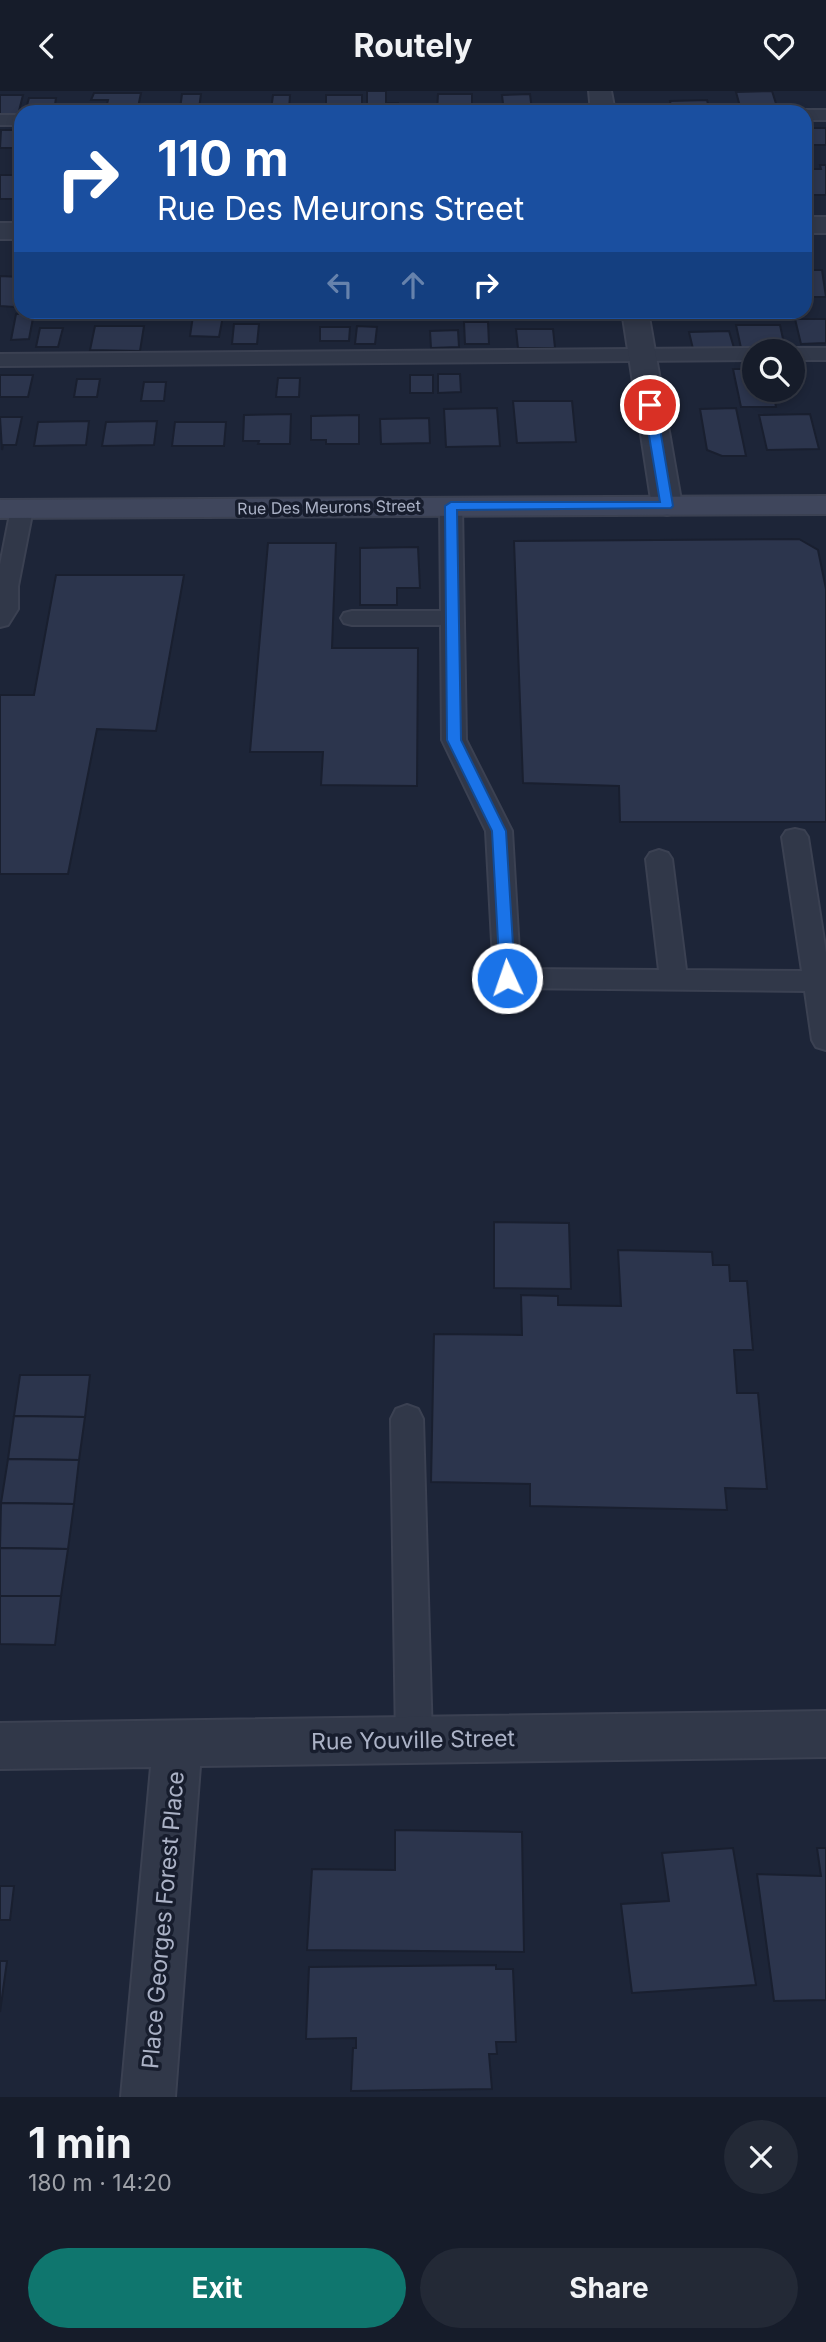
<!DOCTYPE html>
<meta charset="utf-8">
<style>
body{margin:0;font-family:Inter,sans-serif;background:#232936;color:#f1f3f6;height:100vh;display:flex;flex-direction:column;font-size:26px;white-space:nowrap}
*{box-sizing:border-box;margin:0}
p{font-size:23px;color:#9ea1a8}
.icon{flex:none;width:38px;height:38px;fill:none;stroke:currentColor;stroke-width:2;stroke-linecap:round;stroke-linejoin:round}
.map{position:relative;height:2006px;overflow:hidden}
.side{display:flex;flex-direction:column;background:#161c2a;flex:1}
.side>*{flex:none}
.banner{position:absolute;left:14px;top:14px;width:798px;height:214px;border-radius:21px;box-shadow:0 4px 10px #0003,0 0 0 2px #353a47;background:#1a4fa0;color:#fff;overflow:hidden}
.fabs{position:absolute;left:742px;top:248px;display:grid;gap:14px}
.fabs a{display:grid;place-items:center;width:63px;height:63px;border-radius:50%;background:#161c2a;box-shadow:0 4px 10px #0003,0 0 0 2px #353a47;font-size:35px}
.pin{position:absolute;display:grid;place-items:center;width:60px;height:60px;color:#fff;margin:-30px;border:4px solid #fff;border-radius:50%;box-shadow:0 2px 7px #0007}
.me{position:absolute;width:77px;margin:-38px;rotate:357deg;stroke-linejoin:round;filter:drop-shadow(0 0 5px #0008)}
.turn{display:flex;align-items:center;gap:24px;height:147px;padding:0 28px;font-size:32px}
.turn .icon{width:91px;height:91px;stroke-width:2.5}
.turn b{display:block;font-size:49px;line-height:60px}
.lanes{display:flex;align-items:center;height:66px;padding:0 28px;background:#0003;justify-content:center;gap:35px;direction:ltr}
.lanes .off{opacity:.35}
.round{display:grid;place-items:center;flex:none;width:74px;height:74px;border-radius:37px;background:#232936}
.overview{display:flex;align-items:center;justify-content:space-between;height:119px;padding:0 28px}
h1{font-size:42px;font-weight:700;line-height:52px}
.button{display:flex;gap:14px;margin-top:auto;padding:14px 28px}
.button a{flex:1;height:80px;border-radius:42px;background:#0f766e;color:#fff;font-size:28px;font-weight:700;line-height:80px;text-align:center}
.button a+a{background:#232936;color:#f1f3f6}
header{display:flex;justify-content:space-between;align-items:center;height:91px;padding:0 28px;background:#161c2a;font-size:32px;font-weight:700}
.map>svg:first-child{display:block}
.building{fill:#2c354d;stroke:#191f2f;stroke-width:2}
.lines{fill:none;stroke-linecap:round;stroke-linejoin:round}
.lane-casing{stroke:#3b4152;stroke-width:4}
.street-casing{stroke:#3b4152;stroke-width:4}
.secondary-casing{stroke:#3b4152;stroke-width:4}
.lane{fill:#313849;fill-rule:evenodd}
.street{fill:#313849;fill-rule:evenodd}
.secondary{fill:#3f465c;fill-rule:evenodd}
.route{fill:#1a73e8;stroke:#114b97;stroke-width:2}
.labels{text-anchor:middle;stroke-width:7;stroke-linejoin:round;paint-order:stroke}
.far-street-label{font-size:16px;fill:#abb2c6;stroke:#171d2d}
.near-street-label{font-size:23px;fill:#abb2c6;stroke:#171d2d}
</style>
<header><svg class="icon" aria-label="back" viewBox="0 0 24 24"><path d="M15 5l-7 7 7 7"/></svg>Routely<svg class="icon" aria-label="heart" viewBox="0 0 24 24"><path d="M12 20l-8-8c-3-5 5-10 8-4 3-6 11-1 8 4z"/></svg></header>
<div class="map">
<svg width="826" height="2006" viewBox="0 0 826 2006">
<rect width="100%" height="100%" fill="#1d2538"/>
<!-- building -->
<g class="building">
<path d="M367,0H386V12H398V21H367Z"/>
<path d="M772,0L778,19H741L736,1Z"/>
<path d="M94,2H141L137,21H105L108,9H91Z"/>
<path d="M182,3H201L199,18H180Z"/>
<path d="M438,3H472V21L437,20Z"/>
<path d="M530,3L532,20L504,21L502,4Z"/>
<path d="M0,4H23L18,24H0Z"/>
<path d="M273,4H290L289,19H271Z"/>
<rect x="326" y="4" width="36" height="15"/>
<path d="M29,7H56L54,21H25Z"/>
<path d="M707,9L710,21H672L670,10Z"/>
<path d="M805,37H826V54H806Z"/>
<path d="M1,39H21V57H0Z"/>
<path d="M820,74H826V104H812L806,78H821Z"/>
<path d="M0,84H18L13,108H0Z"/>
<path d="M805,179H822L826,206H805Z"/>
<path d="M0,185L21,186V207H17L14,216L0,215Z"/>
<path d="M34,222L29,248L11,249L16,223Z"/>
<path d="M193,225H223L219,246L190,245Z"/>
<path d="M795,228H826V252L801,253Z"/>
<path d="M464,231H488L489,253H465Z"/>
<path d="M234,233H259L257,253H232Z"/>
<path d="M736,234H780L785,257H741Z"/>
<path d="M95,235H144L140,260L90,259Z"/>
<path d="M357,235L377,236L375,253H355Z"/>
<path d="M320,236H350L349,250H320Z"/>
<path d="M40,237H63L58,256H36Z"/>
<path d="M516,238H553L555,257H518Z"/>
<path d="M458,239L459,256L431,257L430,240Z"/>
<path d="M729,240L734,257L693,258L689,241Z"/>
<path d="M733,278H754V299H773L776,316H741Z"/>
<path d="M438,283H460L461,301L438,302Z"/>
<path d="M0,284H33L28,306H0Z"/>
<rect x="410" y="284" width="23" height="18"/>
<path d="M278,287H300L299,306H276Z"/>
<path d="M77,288H100L97,306H74Z"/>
<path d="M144,291H166L164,310H141Z"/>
<path d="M513,310H572L576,351L517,352Z"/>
<path d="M497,317L500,355L446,356L444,318Z"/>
<path d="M736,317L746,365H722L707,359L700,318Z"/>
<path d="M291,323L290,353H258L259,350H243L244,324Z"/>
<path d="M810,323L819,358L767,359L759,324Z"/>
<path d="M359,324V353H326V349H311V325Z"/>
<path d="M0,326H22L16,354H3L2,359Z"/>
<path d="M429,327L430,352L381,353L380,328Z"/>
<path d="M89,330L86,354L34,355L38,331Z"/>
<path d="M157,330L154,354L102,355L106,331Z"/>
<path d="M175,331H226L224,355H172Z"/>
<path d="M799,448L818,459L826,498V731H620L619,695L523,692L514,450Z"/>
<path d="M268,452H336L332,557H418L417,695L321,694L323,661H250Z"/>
<path d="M418,456L420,497H397V514H360V457Z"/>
<path d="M56,484H184L156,640L97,638L68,783H0V604H34Z"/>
<path d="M494,1131L569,1132L571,1198L494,1197Z"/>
<path d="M618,1159L712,1161L713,1174H729L730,1190H747L753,1259H734L737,1302H758L767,1398L725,1397L727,1419L530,1415V1393L431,1391L434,1243L522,1244L521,1204L558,1205V1214L621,1215Z"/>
<path d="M20,1284H90L85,1326L14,1325Z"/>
<path d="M14,1325L85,1326L79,1369L8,1368Z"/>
<path d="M8,1368L79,1369L74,1413L1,1412Z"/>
<path d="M1,1412L74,1413L68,1458L0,1457Z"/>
<path d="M0,1457L68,1458L61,1505H0Z"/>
<path d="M0,1505H61L55,1554L0,1553Z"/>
<path d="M395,1739L522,1741L524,1861L307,1859L312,1778L395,1779Z"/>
<path d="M733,1757L756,1894L632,1902L621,1813L669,1810L662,1762Z"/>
<path d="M817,1757H826V1909L774,1910L757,1783L821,1785Z"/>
<path d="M0,1795H14L10,1829H0Z"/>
<path d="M0,1870H7L0,1921Z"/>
<path d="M496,1874V1878H513L516,1951H496L497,1963H489L492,1998L351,2000L353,1957H356V1947L306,1948L309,1876Z"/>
</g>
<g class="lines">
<!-- lane casing -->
<g class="lane-casing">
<g id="lane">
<path d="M805,19H826V29H805V21H799Z"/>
<rect x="0" y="24" width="21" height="10"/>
<path d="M754,257L762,261H754V269L0,275V263Z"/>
<path d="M793,257H826V269H793V261H785Z"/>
<path d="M451,409L459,410L462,415L466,649L512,740L520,878L659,879L646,768L650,762L659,759L668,762L672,768L686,879L802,880L782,746L786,740L795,738L804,740L808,746L826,862V959L816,956L812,949L805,900L507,897L498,894L494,887L486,740L442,649L441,534H352L344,532L341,527L344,522L352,520H441L440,415L443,410Z"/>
<path d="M22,412L30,413L33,418L18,495V518L8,534L0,536V474L11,418L14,413Z"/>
<path d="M407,1314L418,1318L423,1328L432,1649L426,1661L414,1666L402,1661L396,1649L391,1328L396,1318Z"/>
</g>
</g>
<!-- street casing -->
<g class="street-casing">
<g id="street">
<path d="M589,0H611L615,21H591Z"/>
<rect x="805" y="126" width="21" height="16"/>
<rect x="0" y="132" width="21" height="16"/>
<path d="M622,220H648L682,415L677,421L667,424L657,421L652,415Z"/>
<path d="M826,1620V1666L200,1675L175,2006H121L151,1676L0,1678V1632Z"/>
</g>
</g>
<!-- secondary casing -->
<g class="secondary-casing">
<path id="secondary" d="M826,405V423L0,427V409Z"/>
</g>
<!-- lane -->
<use href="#lane" class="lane"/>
<!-- street -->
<use href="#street" class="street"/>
<!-- secondary -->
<use href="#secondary" class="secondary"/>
</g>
<!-- route -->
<path class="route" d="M650,310L656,314L673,415L671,417L457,419L461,649L506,740L515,887L507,892L500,887L492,740L447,649L445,415L451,411H660L644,314Z"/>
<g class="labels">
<!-- far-street labels -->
<g class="far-street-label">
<text transform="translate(329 416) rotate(-1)" y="6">Rue Des Meurons Street</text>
</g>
<!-- near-street labels -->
<g class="near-street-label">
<text transform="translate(413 1649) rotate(-1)" y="8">Rue Youville Street</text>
<text transform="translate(163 1829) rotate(-85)" y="8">Place Georges Forest Place</text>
</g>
</g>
</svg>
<div class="fabs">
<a><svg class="icon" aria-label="search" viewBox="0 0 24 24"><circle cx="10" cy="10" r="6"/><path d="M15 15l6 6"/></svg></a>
</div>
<div class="pin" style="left:650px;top:314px;background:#d93025"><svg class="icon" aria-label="arrive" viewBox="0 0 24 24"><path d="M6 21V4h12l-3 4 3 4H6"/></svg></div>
<svg class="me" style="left:507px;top:887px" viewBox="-20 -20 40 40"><circle r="17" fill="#1a73e8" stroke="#fff" stroke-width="3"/><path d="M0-11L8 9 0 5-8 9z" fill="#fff"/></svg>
<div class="banner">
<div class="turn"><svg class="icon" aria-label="right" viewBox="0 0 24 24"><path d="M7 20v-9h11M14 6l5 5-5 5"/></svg><div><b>110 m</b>Rue Des Meurons Street</div></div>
<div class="lanes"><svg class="icon off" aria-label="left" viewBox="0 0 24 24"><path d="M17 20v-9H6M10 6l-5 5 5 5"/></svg><svg class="icon off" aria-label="ahead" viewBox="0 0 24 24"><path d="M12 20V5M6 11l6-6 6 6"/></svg><svg class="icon" aria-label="right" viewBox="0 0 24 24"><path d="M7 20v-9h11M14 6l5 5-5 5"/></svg></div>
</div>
</div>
<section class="side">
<div class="overview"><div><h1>1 min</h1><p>180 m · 14:20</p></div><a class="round"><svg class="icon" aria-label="close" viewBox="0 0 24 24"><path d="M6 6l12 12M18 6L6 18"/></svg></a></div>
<div class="button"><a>Exit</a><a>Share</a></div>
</section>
